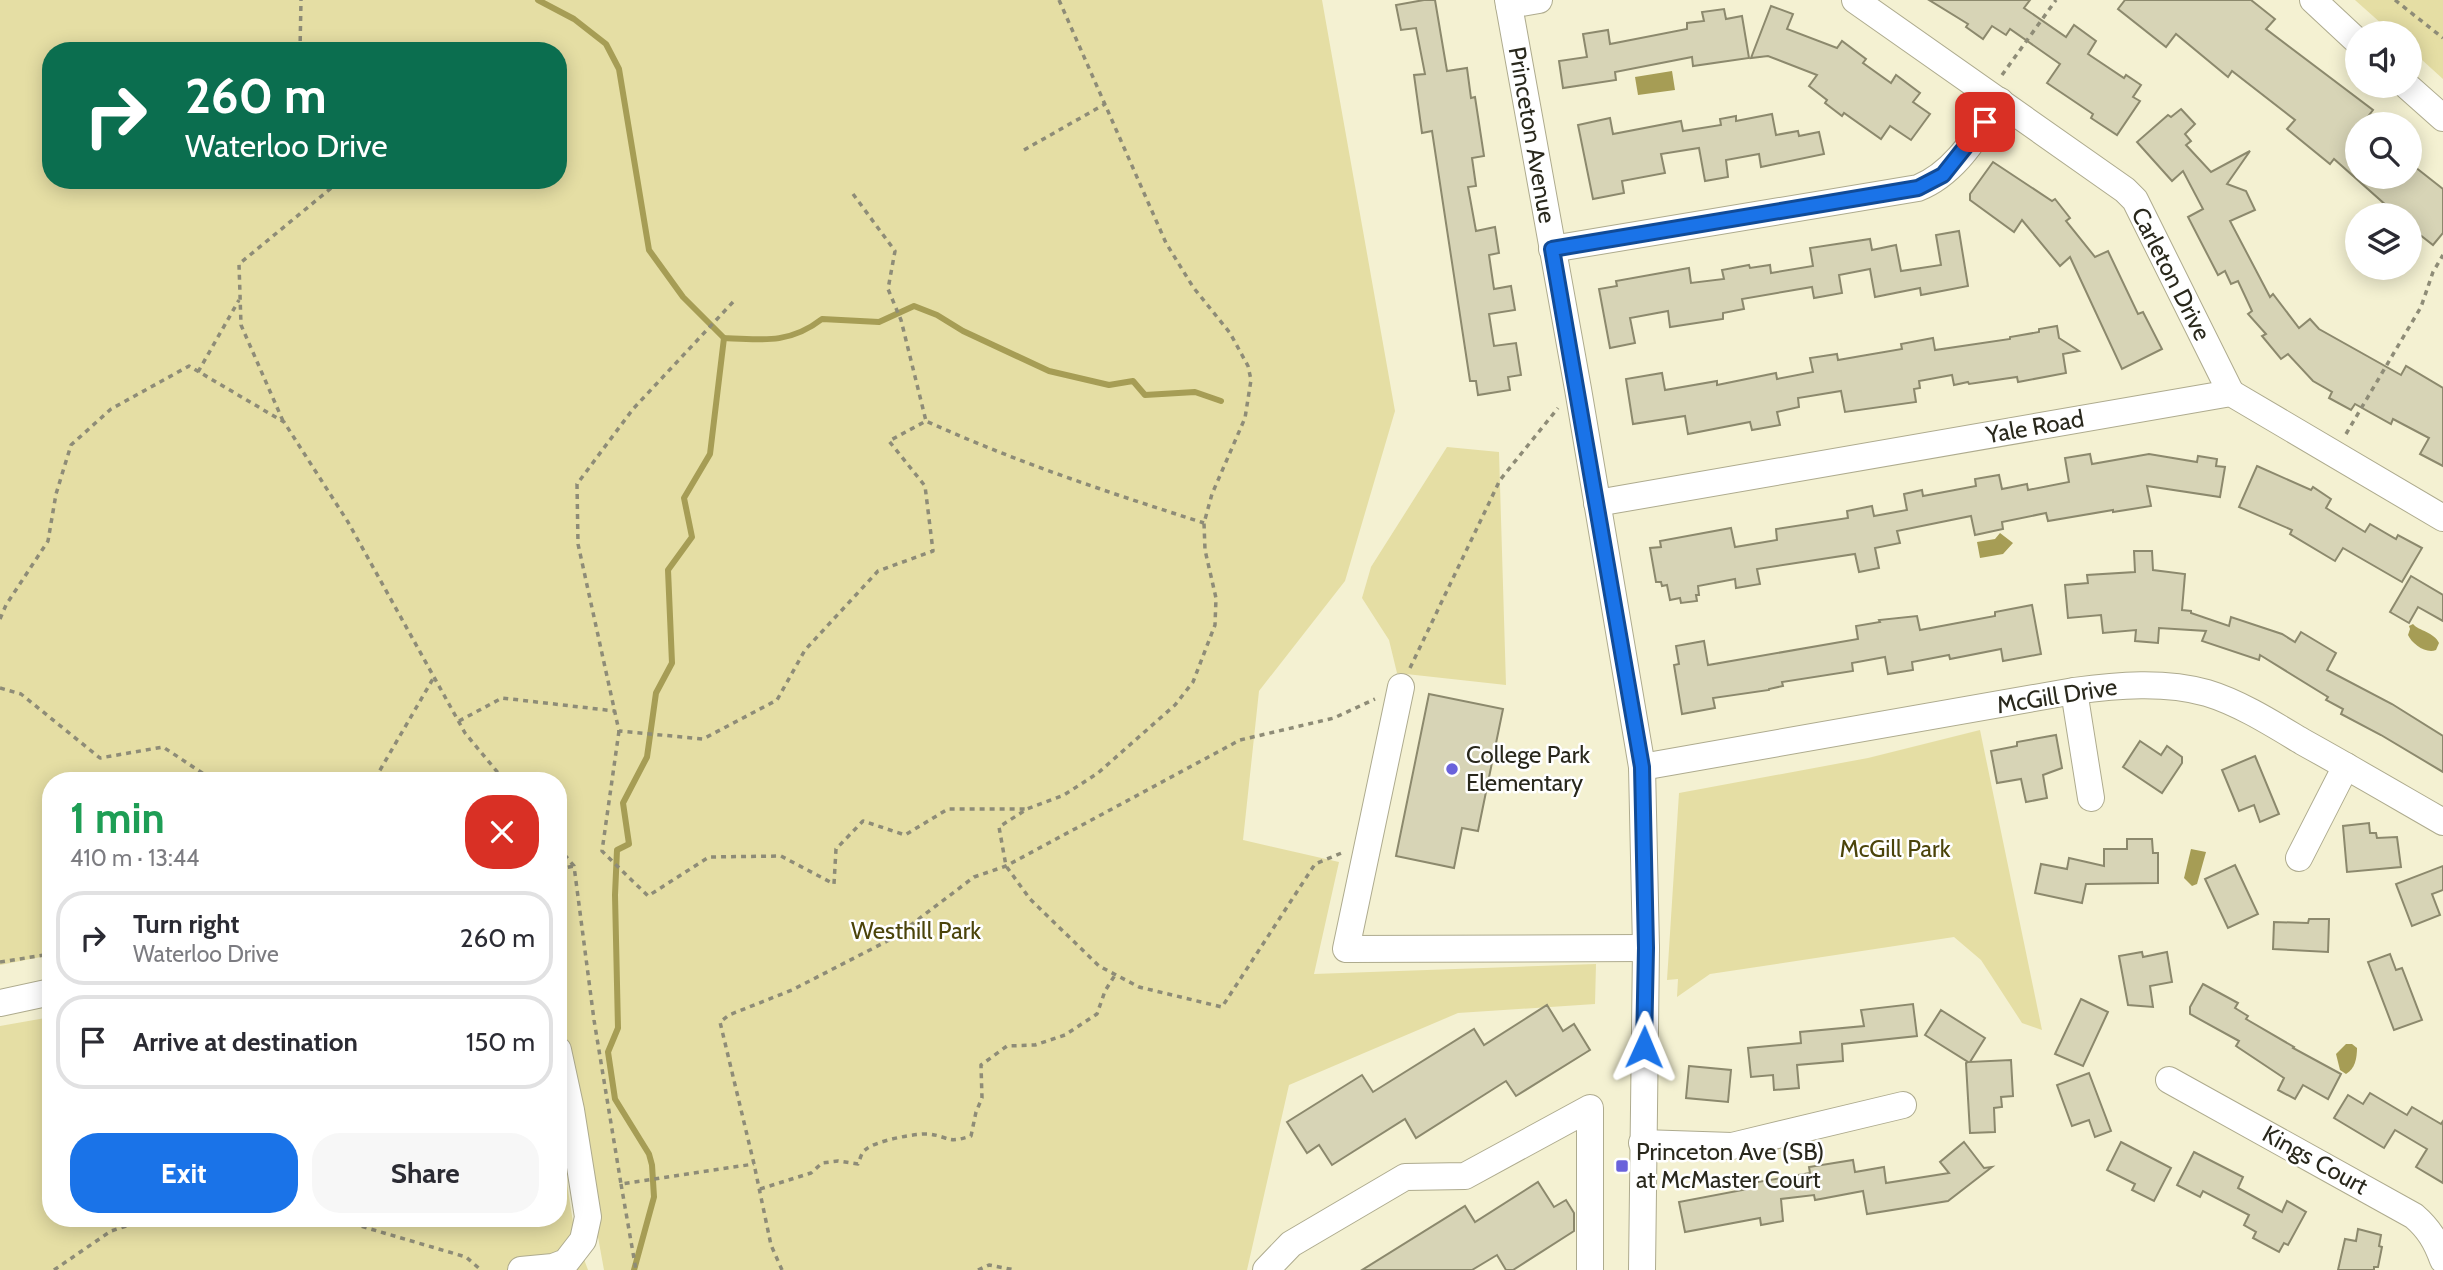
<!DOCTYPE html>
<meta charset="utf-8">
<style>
body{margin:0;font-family:Cabin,sans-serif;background:#f7f7f7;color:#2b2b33;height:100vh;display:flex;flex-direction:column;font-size:26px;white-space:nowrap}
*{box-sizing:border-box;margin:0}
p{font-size:23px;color:#7c7c81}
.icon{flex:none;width:38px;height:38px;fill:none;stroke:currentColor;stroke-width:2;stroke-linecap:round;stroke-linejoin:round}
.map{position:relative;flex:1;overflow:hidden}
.details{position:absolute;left:42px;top:772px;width:525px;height:455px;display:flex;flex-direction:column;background:#fff;border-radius:28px;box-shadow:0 4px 18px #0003}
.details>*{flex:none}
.banner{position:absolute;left:42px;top:42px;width:525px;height:147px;border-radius:28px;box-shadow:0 4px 18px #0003;background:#0b6e4f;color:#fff;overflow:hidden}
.controls{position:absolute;left:2345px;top:21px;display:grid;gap:14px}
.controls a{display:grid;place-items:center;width:77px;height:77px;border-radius:50%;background:#fff;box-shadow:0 4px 18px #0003;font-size:35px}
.pin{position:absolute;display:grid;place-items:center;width:60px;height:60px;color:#fff;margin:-30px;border-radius:14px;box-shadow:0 4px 10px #0006}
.me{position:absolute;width:77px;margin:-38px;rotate:1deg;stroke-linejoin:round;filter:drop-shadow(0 0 5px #0008)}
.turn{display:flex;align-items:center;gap:24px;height:147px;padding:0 28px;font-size:32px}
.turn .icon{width:91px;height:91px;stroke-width:2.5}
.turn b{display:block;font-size:49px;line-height:60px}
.round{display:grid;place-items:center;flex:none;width:74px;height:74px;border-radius:28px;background:#f7f7f7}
.overview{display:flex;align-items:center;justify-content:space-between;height:119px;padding:0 28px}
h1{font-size:42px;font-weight:700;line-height:52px;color:#1e9e55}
.cta{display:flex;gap:14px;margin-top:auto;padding:14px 28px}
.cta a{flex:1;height:80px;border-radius:28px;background:#1a73e8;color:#fff;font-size:28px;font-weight:700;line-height:80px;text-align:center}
.cta a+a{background:#f7f7f7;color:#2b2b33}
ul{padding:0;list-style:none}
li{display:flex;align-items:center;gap:21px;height:94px;margin:0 14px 10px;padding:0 14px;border:4px solid #e1e1e2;border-radius:28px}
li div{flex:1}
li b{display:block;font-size:26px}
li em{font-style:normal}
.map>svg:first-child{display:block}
.green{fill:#e5dea4;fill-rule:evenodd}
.water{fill:#a69d55}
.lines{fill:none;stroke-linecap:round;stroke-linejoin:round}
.stream{stroke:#a69d55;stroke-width:6}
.building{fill:#d7d4b6;stroke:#8c896d;stroke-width:2}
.minor-casing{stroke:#aeab8e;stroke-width:28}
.path{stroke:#8e8c77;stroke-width:3.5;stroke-dasharray:5 5;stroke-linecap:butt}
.minor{stroke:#fff;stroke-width:26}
.route-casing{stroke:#114b97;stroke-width:18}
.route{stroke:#1a73e8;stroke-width:12}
.poi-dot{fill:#6a62db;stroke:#fff;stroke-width:2.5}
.labels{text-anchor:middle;stroke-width:5;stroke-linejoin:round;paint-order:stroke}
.street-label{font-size:24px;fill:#29281c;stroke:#fff}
.poi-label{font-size:24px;fill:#29281c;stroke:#fff;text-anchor:start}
.park-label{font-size:24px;fill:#4b440a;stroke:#fff}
</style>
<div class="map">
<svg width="2443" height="1270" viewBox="0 0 2443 1270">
<rect width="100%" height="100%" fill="#f4f1d2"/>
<!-- green -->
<g class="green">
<path d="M0,0H1322L1395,411L1345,581L1259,691L1243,840L1339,862L1314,974L1596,964L1595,1004L1458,1013L1289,1085L1247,1270H604L558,1017V780H51V955L0,965ZM51,51H558V180H51Z"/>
<path d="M2355,0H2443V79L2410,49V33H2392Z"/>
<path d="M1447,447L1499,452L1506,685L1397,673L1389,640L1362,598L1371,567Z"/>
<path d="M1980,730L2042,1030L2022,1023L1981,960L1954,937L1710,974L1677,997L1678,979L1667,980L1679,793L1868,758Z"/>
<path d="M51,1017V1218H558V1126L575,1235L588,1270H0V1026Z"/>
</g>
<!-- water -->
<g class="water">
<path d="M1672,71L1675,90L1638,95L1635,77Z"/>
<path d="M2000,533L2013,543L2003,554L1980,558L1977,542L1995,539Z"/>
<path d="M2413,624C2419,631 2434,632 2439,643L2436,650C2426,654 2412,644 2408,635L2410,629L2409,626Z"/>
<path d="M2191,849L2206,852L2197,884L2192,886L2184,878Z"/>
<path d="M2346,1044H2352L2357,1048C2357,1058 2355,1069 2346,1074L2340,1070L2336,1054Z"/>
</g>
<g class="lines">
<!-- stream -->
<g class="stream">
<path d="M538,0L574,19L606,44L619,69L649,250L683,297L724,338C762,340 790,344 822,319L879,322L914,306L937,315L963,331L1049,371L1109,385L1133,381L1145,395L1195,392L1221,401"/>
<path d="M634,1270L654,1197L652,1165L649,1154L615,1099L608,1052L618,1028L615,895L617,850L629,844L623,803L647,757L656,693L672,663L668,570L692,537L684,498L710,454L724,338"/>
</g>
</g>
<!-- building -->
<g class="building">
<path d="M1424,0H1435L1447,71L1467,68L1471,98L1475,97L1484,156L1472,158L1476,186L1468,187L1476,231L1495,227L1499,253L1489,255L1494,289L1511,286L1515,310L1489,314L1494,346L1516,343L1521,375L1508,377L1510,390L1478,395L1476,381H1470L1432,131L1422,133L1414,75L1425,74L1416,28L1401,30L1396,5Z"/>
<path d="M1929,0H2030L2024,8L2066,37L2074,25L2096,41L2088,54L2124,78L2126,75L2141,85L2133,97L2140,101L2117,135L2091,118L2093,114L2047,83L2060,64L2010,29L2006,35L1992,26L1983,39L1966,27L1968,24Z"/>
<path d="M2125,0H2251L2275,19L2266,29L2373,110L2362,124H2357V177H2410V163L2443,189V233L2433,245L2410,227V215H2382L2388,207L2334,159L2330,164L2287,129L2295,120L2232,71L2228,77L2176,34L2166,47L2118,9Z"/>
<path d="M1771,6L1793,14L1787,29L1837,48L1842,41L1866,59L1863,63L1891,83L1896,75L1920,93L1913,102L1930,114L1911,140L1890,126L1881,139L1844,113L1842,116L1825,103L1827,100L1809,86L1817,75L1768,56L1751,58Z"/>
<path d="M1724,9L1726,19L1742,16L1749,58L1693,66L1692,57L1615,72L1616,80L1563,88L1559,61L1587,57L1583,34L1608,30L1610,44L1687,29V23L1704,21L1702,12Z"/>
<path d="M2181,109L2195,124L2185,134L2191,141L2186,145L2211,172L2250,151L2227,184L2246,191L2255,210L2230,221L2270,297L2273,294L2299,328L2310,319L2319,329L2401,375L2406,366L2443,388V466L2420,454L2429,438L2393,419L2391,424L2355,404L2351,410L2329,398L2332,392L2313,381L2288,354L2281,359L2262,336L2266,334L2248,314L2252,311L2238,281L2231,284L2225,271L2218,275L2188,217L2203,209L2183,171L2172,181L2137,142L2168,115L2171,117Z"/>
<path d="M1772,114L1776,135L1798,131L1799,136L1819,132L1824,154L1761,167L1759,154L1726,160L1728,177L1705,181L1699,148L1661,154L1665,173L1622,181L1624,193L1593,199L1578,125L1610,118L1613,134L1681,121L1683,131L1721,125L1720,119L1736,116V121Z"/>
<path d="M1993,162L2052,201L2055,199L2070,218L2066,221L2095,257L2108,251L2138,314L2143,312L2162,349L2122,369L2070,257L2060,266L2022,220L2014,232L1970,200V194Z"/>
<path d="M1959,231L1968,286L1921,295L1920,288L1875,297L1870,269L1839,275L1842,293L1814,298L1812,287L1742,299L1744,309L1723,313V319L1670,327L1668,311L1630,318L1635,343L1610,348L1599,289L1617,286L1616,281L1689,268L1691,283L1724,279L1722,270L1749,265L1750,268L1770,265L1771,273L1813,266L1810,248L1870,239L1872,250L1896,245L1901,271L1941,265L1936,235Z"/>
<path d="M2057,326L2059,338L2079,351L2063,354L2066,373L2018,382L2017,377L1969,384L1968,382L1954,385L1952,375L1919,381L1920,388L1914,389L1916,402L1845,412L1841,391L1798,398L1799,407L1777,412L1780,425L1752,430L1750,422L1688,434L1685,416L1633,424L1626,379L1662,373L1665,390L1717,381V385L1776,373L1777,379L1813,372L1810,358L1837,354L1838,360L1861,356L1902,349L1901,344L1933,338L1935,350L2010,339V337L2039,332V329Z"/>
<path d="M2090,454L2092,464L2149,454L2197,462L2198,456L2217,459L2216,466L2225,467L2220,497L2147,486L2151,506L2113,512V510L2048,521L2046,513L2002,522L2003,529L1975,535L1971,516L1897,531L1900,543L1875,548L1879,568L1859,572L1855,554L1757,569L1760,584L1736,588L1735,579L1698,586L1699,595H1696L1697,601L1681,603L1680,598L1670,600L1667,585L1662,586L1661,582H1656L1650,548L1661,547L1660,541L1731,528L1735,547L1777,540L1776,529L1848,518L1847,511L1872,506L1874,516L1907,510L1904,494L1922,490L1923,496L1976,486L1975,479L1999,475L2002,489L2027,484L2028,490L2069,482L2065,458Z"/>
<path d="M2257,466L2311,490L2313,487L2331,499L2326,508L2365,532L2370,524L2396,539L2398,535L2422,548L2402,582L2343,548L2335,561L2290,534L2292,530L2239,507Z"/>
<path d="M2134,551H2152L2153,570L2185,574L2182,610L2191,611V613L2229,626L2231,617L2282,634L2295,642L2301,632L2336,653L2327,670L2392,704L2443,736V772L2381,735L2341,714L2343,709L2326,700L2328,697L2260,655L2259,660L2202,641L2206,631L2159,628L2158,643L2135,641L2136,630L2103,633L2101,615L2068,618L2065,585L2088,583L2087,575L2135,572Z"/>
<path d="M2411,576L2443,595V621L2418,607L2409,623L2390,612Z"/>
<path d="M2032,605L2041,654L2003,661L2001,649L1950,659L1949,655L1912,662L1913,670L1888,674L1885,657L1852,663L1853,671L1782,682L1783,686L1769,689V690L1713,698L1715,708L1682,714L1674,665L1679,664L1676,646L1704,641L1708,665L1858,639L1856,626L1880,622L1879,620L1917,616L1920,630L1995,616V612Z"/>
<path d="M1429,694L1503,709L1478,831L1462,828L1454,868L1396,856Z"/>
<path d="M2056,735L2062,768L2043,775L2047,798L2026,802L2021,779L1997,783L1991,751L2017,746V742Z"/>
<path d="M2140,741L2161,755L2167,746L2182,757V763L2162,793L2123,767Z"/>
<path d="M2255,756L2279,814L2260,822L2254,805L2239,811L2222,770Z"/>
<path d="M2369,823L2370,833H2376L2377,838L2397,837L2401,867L2347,872L2343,826Z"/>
<path d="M2127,839H2152L2153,853H2158V883L2086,884L2082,903L2035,893L2041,864L2067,869L2069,858L2104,866V849H2127Z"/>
<path d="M2235,865L2258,914L2228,928L2205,879Z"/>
<path d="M2443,866V890L2432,894L2440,915L2412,926L2396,884Z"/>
<path d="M2309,919H2329L2328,952L2273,949L2274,922L2308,923Z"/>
<path d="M2142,952L2143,957L2167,952L2172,982L2150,986L2153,1007L2128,1005L2119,956Z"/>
<path d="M2390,954L2396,970L2402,968L2422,1020L2394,1030L2368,962Z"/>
<path d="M2203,984L2238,1003L2235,1008L2248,1016L2246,1019L2294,1047L2293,1048L2341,1074L2328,1099L2303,1085L2295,1099L2278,1090L2284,1078L2236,1046L2239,1041L2190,1014V1007Z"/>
<path d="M2081,999L2108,1012L2083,1066L2055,1054Z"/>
<path d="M1913,1004L1917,1036L1842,1044L1843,1061L1797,1065L1799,1088L1774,1090L1773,1075L1751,1077L1748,1048L1801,1043L1800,1032L1864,1026L1861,1010Z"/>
<path d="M1547,1005L1563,1031L1574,1024L1590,1050L1516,1096L1506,1081L1416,1138L1405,1119L1332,1165L1319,1145L1307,1153L1287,1122L1362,1075L1373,1092L1474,1029L1484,1045Z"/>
<path d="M1941,1010L1985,1038L1970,1062L2011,1060L2013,1096L2001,1097L2002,1107L1994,1108L1995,1132L1970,1133L1966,1063L1968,1062L1925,1035Z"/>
<path d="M1689,1066L1731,1070L1728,1102L1686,1098Z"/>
<path d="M2089,1073L2111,1131L2095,1137L2089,1120L2072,1126L2057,1085Z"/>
<path d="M2370,1093L2407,1115L2412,1107L2441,1124L2443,1121V1183L2416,1167L2427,1149L2395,1130L2384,1148L2334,1118L2348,1095L2363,1104Z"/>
<path d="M1964,1142L1984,1168L1992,1167L1948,1201L1867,1214L1863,1191L1815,1200L1814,1195L1781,1199L1783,1221L1761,1225L1760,1218L1685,1232L1679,1202L1753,1188L1752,1183L1810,1173L1809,1167L1853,1160L1855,1172L1884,1167L1886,1183L1949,1173L1940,1162Z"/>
<path d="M2121,1142L2171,1168L2154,1201L2132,1190L2135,1184L2107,1170Z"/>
<path d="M2194,1152L2243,1177L2238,1188L2282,1212L2287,1201L2306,1212L2288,1245L2284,1243L2279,1252L2253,1238L2256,1232L2244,1225L2249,1215L2203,1191L2200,1197L2177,1185Z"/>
<path d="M1538,1182L1554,1207L1566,1200L1574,1213V1231L1513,1270H1506L1497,1255L1472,1270H1362L1465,1206L1475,1222Z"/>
<path d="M2358,1229L2381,1235L2379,1246L2382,1247L2378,1267H2374V1270H2338L2345,1239L2356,1241Z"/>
</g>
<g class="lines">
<!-- minor casing -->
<g class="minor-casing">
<g id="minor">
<path d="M1508,0L1578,389L1642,767L1646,948L1642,1270"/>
<path d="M1855,0L2125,190L2135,200L2231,393"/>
<path d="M2313,0L2357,41"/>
<path d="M1509,5L1539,0"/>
<path d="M2407,86L2443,118"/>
<path d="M1552,249L1918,188C1956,173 1978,133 2000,101"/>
<path d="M1597,503L2231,393L2443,518"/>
<path d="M1401,687L1346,949L1646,948"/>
<path d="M2074,691L2091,798"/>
<path d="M1642,767L2074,691C2117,685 2165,681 2207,693C2240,703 2273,724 2303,742C2350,768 2396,795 2443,822"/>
<path d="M2299,858L2346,766"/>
<path d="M0,1003L51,992"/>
<path d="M2169,1080L2414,1216C2429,1229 2436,1241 2443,1260"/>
<path d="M1642,1143L1732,1146L1903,1105"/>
<path d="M521,1270L553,1267L566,1262L583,1240L588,1217L571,1110L558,1050"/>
<path d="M1266,1270L1291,1244L1405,1177L1465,1176L1590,1108V1270"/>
</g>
</g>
<!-- path -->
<g class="path">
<path d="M1059,0L1166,243L1193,287L1230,333L1248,366L1251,380L1245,418L1212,494L1204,523L1205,550L1216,598L1215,625L1193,682L1175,705L1098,773L1064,795L1027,809L999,827L1006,866L1030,899L1099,966L1139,987L1222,1007L1315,864L1344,852"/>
<path d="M2395,0L2443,38"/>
<path d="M300,51L301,0"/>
<path d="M2002,75L2056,0"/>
<path d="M1024,150L1105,104"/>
<path d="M853,194L895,251L888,289L901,320L926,421"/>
<path d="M733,302L633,409L577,484L578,544L619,731L703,739L777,700L805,650L878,571L933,551L925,486L889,441L926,421C1016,462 1110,493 1204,523"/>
<path d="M198,372L239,300"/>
<path d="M283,421L241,325L239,264L341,180"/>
<path d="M2346,434L2421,307L2433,272L2443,255"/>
<path d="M0,619L6,605L48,541L56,494L71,445L111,409L189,366L284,422L348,522L465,733L504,780"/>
<path d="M1410,668L1500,480L1558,408"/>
<path d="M0,688L21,694L100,758L163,747L213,780"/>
<path d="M459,721L502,698L615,711"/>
<path d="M619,731L602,851L648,896L709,857L781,856L834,884L836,849L863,821L905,835L948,809H1025"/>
<path d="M354,780L376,777L434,677"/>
<path d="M558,847L574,866L594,1020L621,1184L754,1164"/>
<path d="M558,869L574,866"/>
<path d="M0,962L51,954"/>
<path d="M621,1184L636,1270"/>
<path d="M760,1189L811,1173L822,1163L838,1161L858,1164C860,1160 861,1153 865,1150C874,1141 916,1133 929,1134C951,1137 946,1144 971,1136L976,1112L982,1098L981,1065L1007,1046L1035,1045L1065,1035L1097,1014L1105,991L1115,975"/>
<path d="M333,1218L466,1257L481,1270"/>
<path d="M54,1270L111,1231L152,1218"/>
<path d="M782,1270L771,1245L754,1164L720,1022L729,1015L792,990L895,937L974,877L1006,866L1240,740L1334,718L1375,699"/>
<path d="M978,1270L989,1265L1015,1270"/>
</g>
<!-- minor -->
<use href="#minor" class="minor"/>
</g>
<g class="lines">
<!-- route casing -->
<g class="route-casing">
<path id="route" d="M1644,1047L1646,948L1642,767L1552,249L1918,188L1943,175L1985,122"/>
</g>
<!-- route -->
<use href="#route" class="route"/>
</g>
<!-- markers -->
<g class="poi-dot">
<circle cx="1452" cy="769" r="7"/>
<rect x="1615" y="1159" width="14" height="14" rx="3.5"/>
</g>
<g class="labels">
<!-- street labels -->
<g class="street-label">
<text transform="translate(1532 135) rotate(80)" y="8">Princeton Avenue</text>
<text transform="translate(2171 274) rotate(63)" y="8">Carleton Drive</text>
<text transform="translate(2035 427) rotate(-10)" y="8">Yale Road</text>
<text transform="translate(2057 696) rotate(-9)" y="8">McGill Drive</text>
<text transform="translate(2315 1160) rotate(29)" y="8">Kings Court</text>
</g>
<!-- poi labels -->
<g class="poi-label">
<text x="1466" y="763">College Park<tspan x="1466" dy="28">Elementary</tspan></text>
<text x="1636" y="1160">Princeton Ave (SB)<tspan x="1636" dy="28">at McMaster Court</tspan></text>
</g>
<!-- park labels -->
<g class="park-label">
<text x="1895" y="857">McGill Park</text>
<text x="916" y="939">Westhill Park</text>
</g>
</g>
</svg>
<div class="controls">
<a><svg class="icon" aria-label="sound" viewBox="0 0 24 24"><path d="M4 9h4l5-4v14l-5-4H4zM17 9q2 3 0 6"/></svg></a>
<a><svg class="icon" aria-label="search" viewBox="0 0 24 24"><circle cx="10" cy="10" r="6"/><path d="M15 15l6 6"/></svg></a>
<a><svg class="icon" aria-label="layers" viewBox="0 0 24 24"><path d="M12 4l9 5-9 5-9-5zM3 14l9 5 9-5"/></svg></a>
</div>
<div class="pin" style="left:1985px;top:122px;background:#d93025"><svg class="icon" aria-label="arrive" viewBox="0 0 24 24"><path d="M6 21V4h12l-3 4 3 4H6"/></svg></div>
<svg class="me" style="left:1644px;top:1047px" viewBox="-20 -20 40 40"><path d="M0-17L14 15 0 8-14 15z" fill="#1a73e8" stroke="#fff" stroke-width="4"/></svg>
<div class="banner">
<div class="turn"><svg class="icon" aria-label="right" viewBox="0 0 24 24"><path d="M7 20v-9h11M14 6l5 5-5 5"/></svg><div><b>260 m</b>Waterloo Drive</div></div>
</div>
<section class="details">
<div class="overview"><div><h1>1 min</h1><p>410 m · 13:44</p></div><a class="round" style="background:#d93025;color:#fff"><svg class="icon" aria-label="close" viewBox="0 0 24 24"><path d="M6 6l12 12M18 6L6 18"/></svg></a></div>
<ul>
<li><svg class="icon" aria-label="right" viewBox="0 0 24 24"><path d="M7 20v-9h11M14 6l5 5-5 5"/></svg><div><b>Turn right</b><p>Waterloo Drive</p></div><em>260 m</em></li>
<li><svg class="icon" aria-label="arrive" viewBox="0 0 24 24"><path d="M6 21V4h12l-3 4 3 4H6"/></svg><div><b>Arrive at destination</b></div><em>150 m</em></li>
</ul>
<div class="cta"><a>Exit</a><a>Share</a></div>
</section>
</div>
